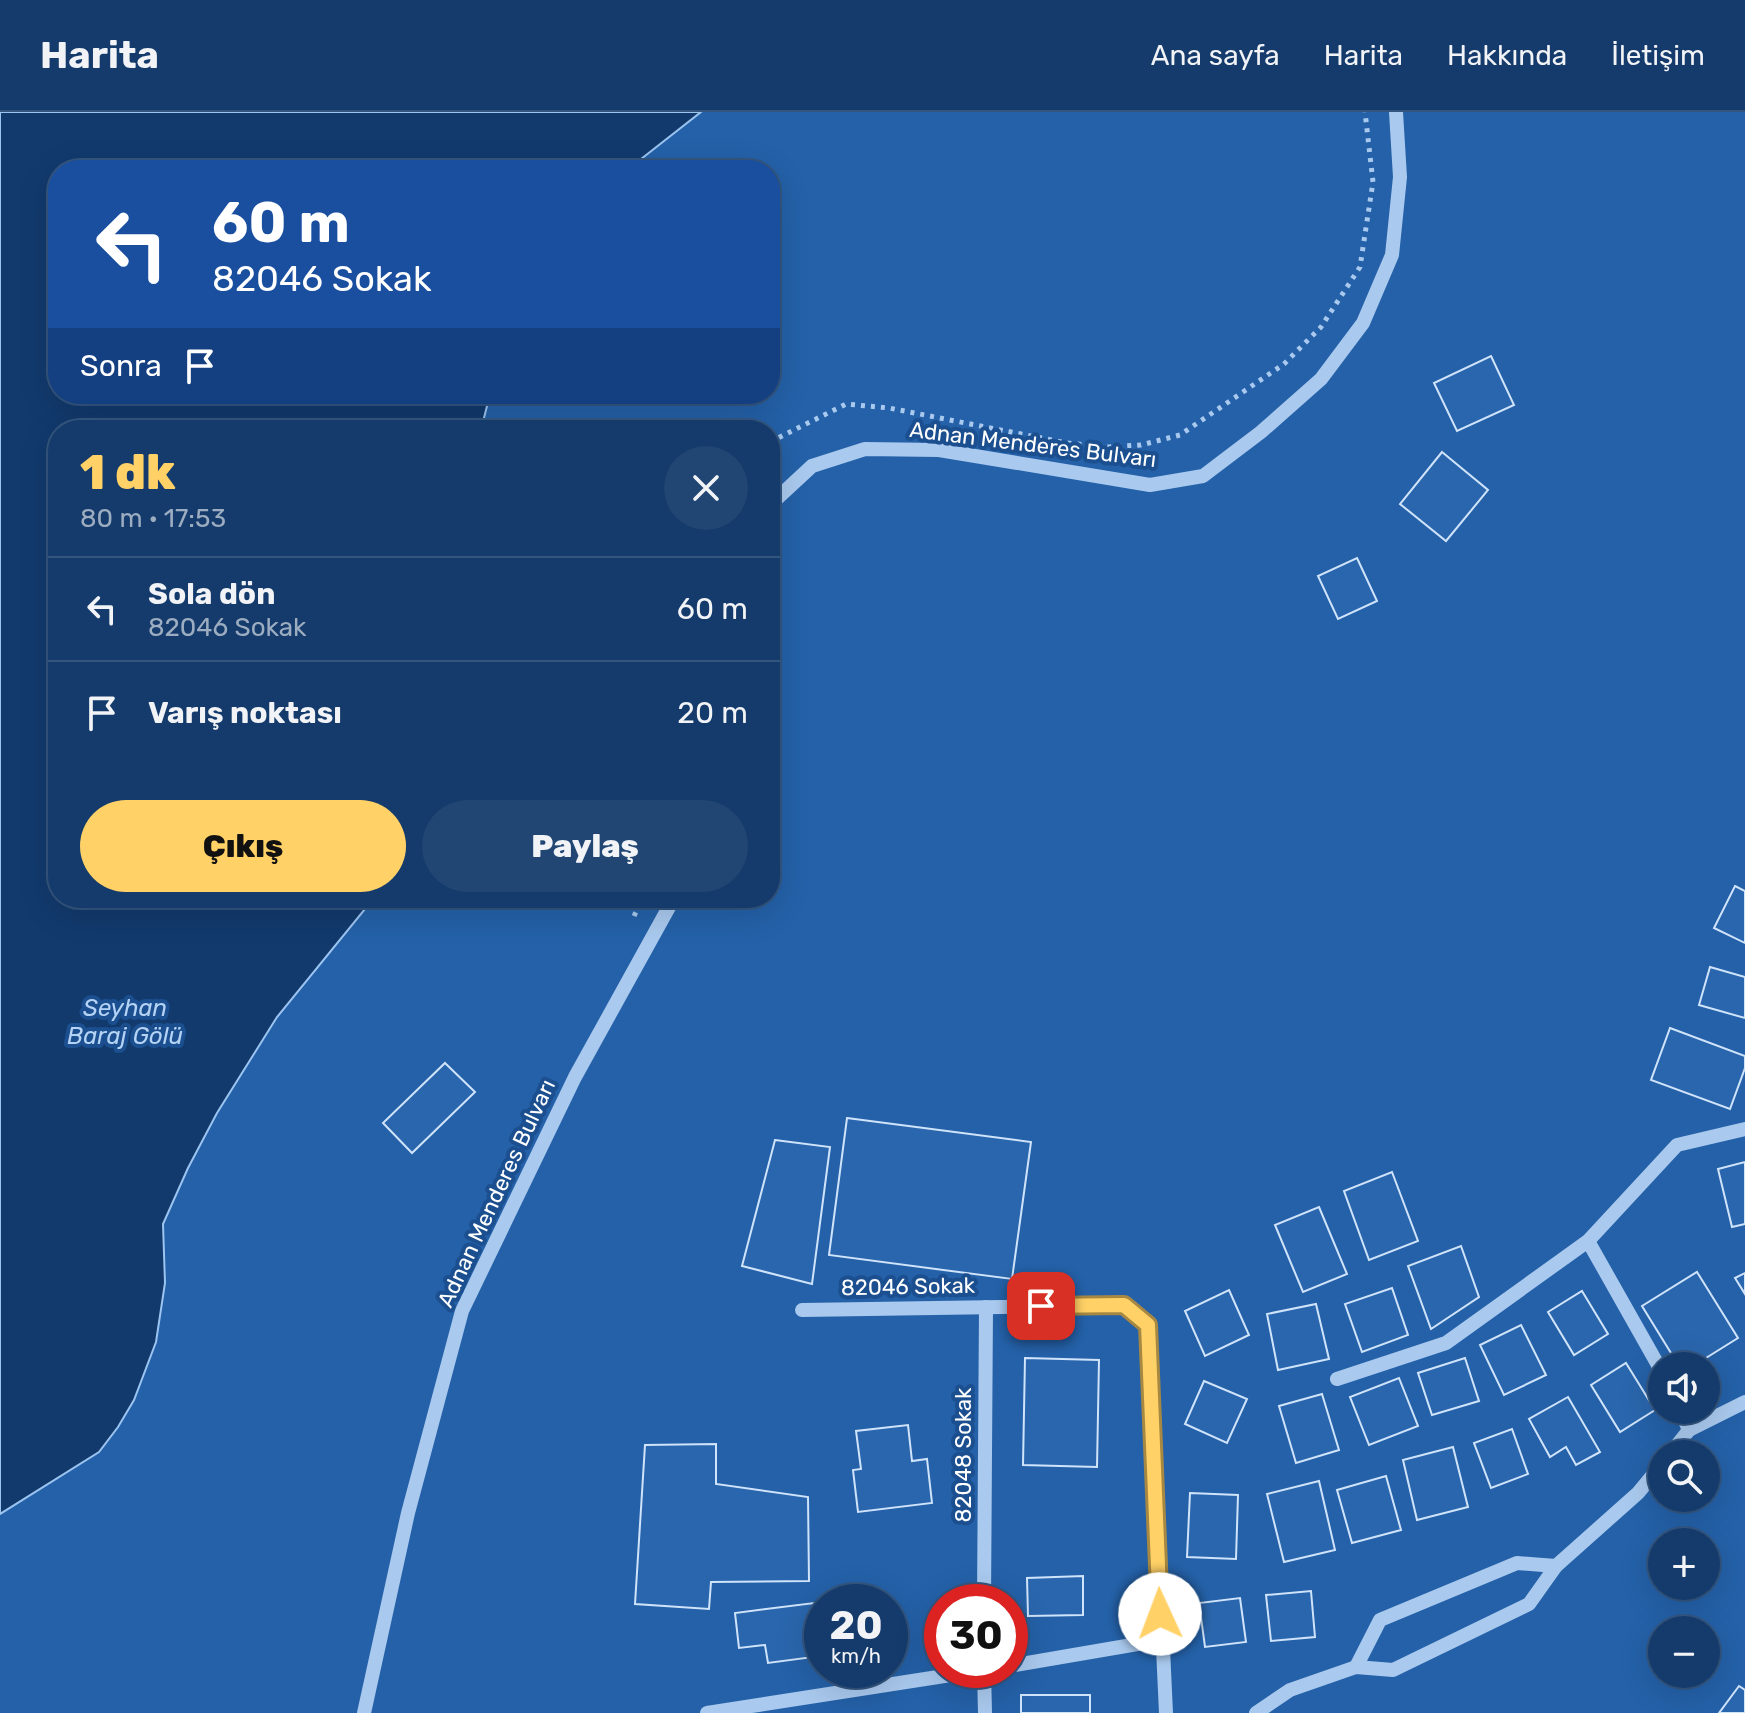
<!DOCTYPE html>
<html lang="tr">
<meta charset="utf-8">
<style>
body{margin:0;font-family:Rubik,sans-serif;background:#214673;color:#f1f3f6;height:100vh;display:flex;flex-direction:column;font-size:30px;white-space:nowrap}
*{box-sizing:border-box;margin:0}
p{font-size:26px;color:#9dadc1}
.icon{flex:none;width:44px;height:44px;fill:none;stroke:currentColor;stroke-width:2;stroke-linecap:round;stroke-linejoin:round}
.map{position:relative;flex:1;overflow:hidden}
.side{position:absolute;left:48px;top:308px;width:732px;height:488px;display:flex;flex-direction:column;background:#143b6b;border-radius:32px;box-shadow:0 8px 32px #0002,0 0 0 2px #33557e}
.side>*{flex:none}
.guide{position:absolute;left:48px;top:48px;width:732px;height:244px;border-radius:32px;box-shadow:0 8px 32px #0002,0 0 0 2px #33557e;background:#1a4fa0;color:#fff;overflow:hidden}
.controls{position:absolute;left:1648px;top:1240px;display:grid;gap:16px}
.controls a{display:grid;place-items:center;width:72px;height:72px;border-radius:50%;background:#143b6b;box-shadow:0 8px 32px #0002,0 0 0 2px #33557e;font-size:40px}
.speed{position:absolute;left:804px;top:1472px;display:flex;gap:16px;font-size:40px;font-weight:700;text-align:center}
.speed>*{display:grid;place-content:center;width:104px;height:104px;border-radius:50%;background:#143b6b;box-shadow:0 8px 32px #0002,0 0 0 2px #33557e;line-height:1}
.speed small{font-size:20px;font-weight:400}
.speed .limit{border:12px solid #d22;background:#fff;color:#111}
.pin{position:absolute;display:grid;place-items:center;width:68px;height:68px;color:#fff;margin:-34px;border-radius:16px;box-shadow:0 4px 12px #0006}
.me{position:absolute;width:88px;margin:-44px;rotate:358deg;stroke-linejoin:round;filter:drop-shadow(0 0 6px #0008)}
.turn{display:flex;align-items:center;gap:28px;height:168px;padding:0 32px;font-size:36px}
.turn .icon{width:104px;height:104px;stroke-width:2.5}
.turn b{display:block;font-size:56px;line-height:68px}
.then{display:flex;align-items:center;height:76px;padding:0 32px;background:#0003;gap:16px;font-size:30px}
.round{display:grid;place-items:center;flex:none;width:84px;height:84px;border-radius:42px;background:#214673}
.overview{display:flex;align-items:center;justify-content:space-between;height:136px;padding:0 32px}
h1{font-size:48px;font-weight:800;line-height:60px;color:#ffd166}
.primary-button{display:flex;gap:16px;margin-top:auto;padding:16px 32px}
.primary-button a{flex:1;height:92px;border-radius:48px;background:#ffd166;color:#111;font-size:32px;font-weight:800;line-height:92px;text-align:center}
.primary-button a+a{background:#214673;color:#f1f3f6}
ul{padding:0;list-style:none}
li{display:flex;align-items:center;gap:24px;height:104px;padding:0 32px;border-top:2px solid #33557e}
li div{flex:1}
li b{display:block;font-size:30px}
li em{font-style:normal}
header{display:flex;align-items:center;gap:48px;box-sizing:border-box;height:112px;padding:0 40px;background:#143b6b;border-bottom:2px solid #33557e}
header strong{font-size:38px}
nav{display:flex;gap:44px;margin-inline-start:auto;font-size:28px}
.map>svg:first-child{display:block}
.green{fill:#2461a8;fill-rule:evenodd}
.water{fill:#123a6d;stroke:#9cc4f0;stroke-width:2}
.building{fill:#2a66ad;stroke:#cfe3fa;stroke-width:2}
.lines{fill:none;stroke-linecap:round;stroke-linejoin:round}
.path{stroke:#a9c9ee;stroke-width:5;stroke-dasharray:4 6;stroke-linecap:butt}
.minor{stroke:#a9c9ee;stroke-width:14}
.route-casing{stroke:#a68842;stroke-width:20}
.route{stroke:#ffd166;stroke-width:14}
.labels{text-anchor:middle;stroke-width:8;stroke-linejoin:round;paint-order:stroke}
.street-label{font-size:22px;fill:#fff;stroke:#1b4f8f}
.water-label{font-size:24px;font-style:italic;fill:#b5d3f5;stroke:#1b4f8f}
</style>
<header>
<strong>Harita</strong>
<nav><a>Ana sayfa</a><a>Harita</a><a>Hakkında</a><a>İletişim</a></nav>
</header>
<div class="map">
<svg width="1745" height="1601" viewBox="0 0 1745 1601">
<rect width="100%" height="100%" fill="#1b4f8f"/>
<!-- green -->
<path class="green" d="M0,0H1745V1601H0ZM58,58H770V282H58ZM58,318H770V786H58ZM1662,1254H1706V1298H1662ZM1662,1342H1706V1386H1662ZM1662,1430H1706V1474H1662ZM822,1490H890V1558H822ZM942,1490H1010V1558H942ZM1662,1518H1706V1562H1662Z"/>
<!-- water -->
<path class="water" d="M0,0H701L627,58H58V282H490L481,318H58V786H374L277,905L217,1001L188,1056L163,1112L165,1171L156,1230L134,1288L118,1315L99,1340L0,1402Z"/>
<!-- building -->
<g class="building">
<path d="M1491,244L1514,293L1457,319L1434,271Z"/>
<path d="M1442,340L1488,378L1446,429L1400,392Z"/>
<path d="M1357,446L1377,489L1338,507L1318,464Z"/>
<path d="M1735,774L1745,779V831L1714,816Z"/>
<path d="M1710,855L1745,865V906L1699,893Z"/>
<path d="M1670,916L1745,944V956L1730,997L1651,968Z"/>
<path d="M445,951L475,980L412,1041L383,1011Z"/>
<path d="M847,1006L1031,1030L1012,1167L829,1143Z"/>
<path d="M775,1028L830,1035L812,1172L742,1154Z"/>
<path d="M1745,1050V1112L1732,1115L1718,1057Z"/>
<path d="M1392,1060L1418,1129L1369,1148L1344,1079Z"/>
<path d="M1319,1095L1347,1162L1303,1180L1275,1113Z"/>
<path d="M1461,1134L1479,1185L1431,1217L1408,1154Z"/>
<path d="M1697,1160L1738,1226L1693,1254H1679L1642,1194Z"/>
<path d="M1745,1161V1182L1735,1166Z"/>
<path d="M1392,1176L1408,1223L1362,1240L1345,1192Z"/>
<path d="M1229,1178L1249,1223L1205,1244L1185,1199Z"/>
<path d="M1582,1179L1608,1222L1574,1243L1548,1200Z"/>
<path d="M1316,1192L1329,1247L1278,1258L1267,1202Z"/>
<path d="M1521,1213L1546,1263L1504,1283L1480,1233Z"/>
<path d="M1025,1246L1099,1248L1097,1355L1023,1353Z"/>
<path d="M1465,1246L1479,1289L1432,1303L1418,1261Z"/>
<path d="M1626,1251L1655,1298L1620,1320L1591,1273Z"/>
<path d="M1399,1266L1418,1314L1369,1333L1350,1285Z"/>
<path d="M1204,1269L1247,1287L1227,1331L1185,1312Z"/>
<path d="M1322,1282L1339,1338L1296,1351L1279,1294Z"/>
<path d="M1568,1285L1600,1340L1576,1353L1566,1335L1550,1345L1529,1307Z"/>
<path d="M908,1313L912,1349L927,1347L932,1391L858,1400L853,1358L861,1357L856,1319Z"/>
<path d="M1512,1317L1528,1362L1491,1376L1474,1331Z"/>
<path d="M716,1332V1372L808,1385L809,1469L711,1470L709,1497L635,1492L645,1333Z"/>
<path d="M1453,1335L1468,1395L1417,1408L1403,1348Z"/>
<path d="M1386,1364L1401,1418L1352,1431L1337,1378Z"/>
<path d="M1319,1369L1335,1438L1284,1450L1267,1382Z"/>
<path d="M1190,1381L1238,1383L1236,1447L1187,1445Z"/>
<path d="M1083,1464V1503L1028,1504L1027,1466Z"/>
<path d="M1311,1479L1315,1525L1271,1529L1266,1483Z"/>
<path d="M1240,1486L1246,1530L1205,1535L1199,1491Z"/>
<path d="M814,1491L821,1544L768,1551L765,1533L739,1536L735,1501Z"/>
<path d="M1739,1574L1745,1578V1601H1719Z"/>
<rect x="1021" y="1583" width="69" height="18"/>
</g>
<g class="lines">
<!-- path -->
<g class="path">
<path d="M770,330L846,292L889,296L1067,331L1109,335L1141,333L1180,323L1284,252L1321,215L1360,155L1373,70L1365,0"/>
<path d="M634,804L643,786"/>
</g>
<!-- minor -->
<g class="minor">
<path d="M770,393L812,354L865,337L939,338L1150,373L1203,364L1261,320L1321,267L1363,211L1392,143L1400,65L1396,0"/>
<path d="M1588,1129L1662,1260"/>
<path d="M802,1198L1124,1193L1148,1213L1166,1601"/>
<path d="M1337,1267L1446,1231L1588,1129L1677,1033L1745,1017"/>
<path d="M1680,1298L1689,1318"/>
<path d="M1670,1342L1689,1318L1745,1290"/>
<path d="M984,1490L986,1195"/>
<path d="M1010,1554L1161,1528"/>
<path d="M1356,1555L1380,1508L1517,1451L1556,1454"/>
<path d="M984,1558L985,1601"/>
<path d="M364,1601L408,1401L462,1199L575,965L674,786"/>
<path d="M707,1601L983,1558"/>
<path d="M1256,1601L1290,1578L1356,1555L1393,1558L1529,1492L1556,1454L1638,1381L1662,1352"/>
</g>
</g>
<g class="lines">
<!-- route casing -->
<g class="route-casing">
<path id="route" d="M1041,1194L1124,1193L1148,1213L1160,1502"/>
</g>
<!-- route -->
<use href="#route" class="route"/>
</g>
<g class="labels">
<!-- street labels -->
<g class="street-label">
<text transform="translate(1033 332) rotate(7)" y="8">Adnan Menderes Bulvarı</text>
<text transform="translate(496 1081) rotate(-65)" y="8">Adnan Menderes Bulvarı</text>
<text transform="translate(908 1174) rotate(-1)" y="8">82046 Sokak</text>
<text transform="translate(963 1343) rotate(-90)" y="8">82048 Sokak</text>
</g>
<!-- water labels -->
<g class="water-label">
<text x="125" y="904">Seyhan<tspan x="125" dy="28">Baraj Gölü</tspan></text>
</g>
</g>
</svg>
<div class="controls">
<a><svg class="icon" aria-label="sound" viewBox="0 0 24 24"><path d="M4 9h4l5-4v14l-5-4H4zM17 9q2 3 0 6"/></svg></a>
<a><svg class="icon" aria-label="search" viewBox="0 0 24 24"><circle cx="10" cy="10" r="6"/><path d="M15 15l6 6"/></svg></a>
<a>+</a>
<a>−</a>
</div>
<div class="speed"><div>20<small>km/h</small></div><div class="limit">30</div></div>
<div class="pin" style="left:1041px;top:1194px;background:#d93025"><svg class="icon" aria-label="arrive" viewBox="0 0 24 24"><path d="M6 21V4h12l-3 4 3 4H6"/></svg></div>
<svg class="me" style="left:1160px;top:1502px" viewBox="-20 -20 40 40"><circle r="19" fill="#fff"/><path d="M0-13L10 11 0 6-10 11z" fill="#ffd166"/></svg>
<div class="guide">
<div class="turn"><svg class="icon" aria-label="left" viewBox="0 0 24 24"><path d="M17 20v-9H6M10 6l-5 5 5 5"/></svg><div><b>60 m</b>82046 Sokak</div></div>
<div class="then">Sonra<svg class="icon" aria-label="arrive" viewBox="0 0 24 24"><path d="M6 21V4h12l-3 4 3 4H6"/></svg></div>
</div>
<section class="side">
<div class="overview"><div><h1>1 dk</h1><p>80 m · 17:53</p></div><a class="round"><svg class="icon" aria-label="close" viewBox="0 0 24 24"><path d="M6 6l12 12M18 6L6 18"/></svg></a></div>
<ul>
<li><svg class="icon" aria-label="left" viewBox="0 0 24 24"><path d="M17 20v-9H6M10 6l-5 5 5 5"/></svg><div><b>Sola dön</b><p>82046 Sokak</p></div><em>60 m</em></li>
<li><svg class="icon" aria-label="arrive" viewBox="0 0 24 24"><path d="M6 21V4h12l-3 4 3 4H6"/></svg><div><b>Varış noktası</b></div><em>20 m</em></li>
</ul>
<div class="primary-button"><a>Çıkış</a><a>Paylaş</a></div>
</section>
</div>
